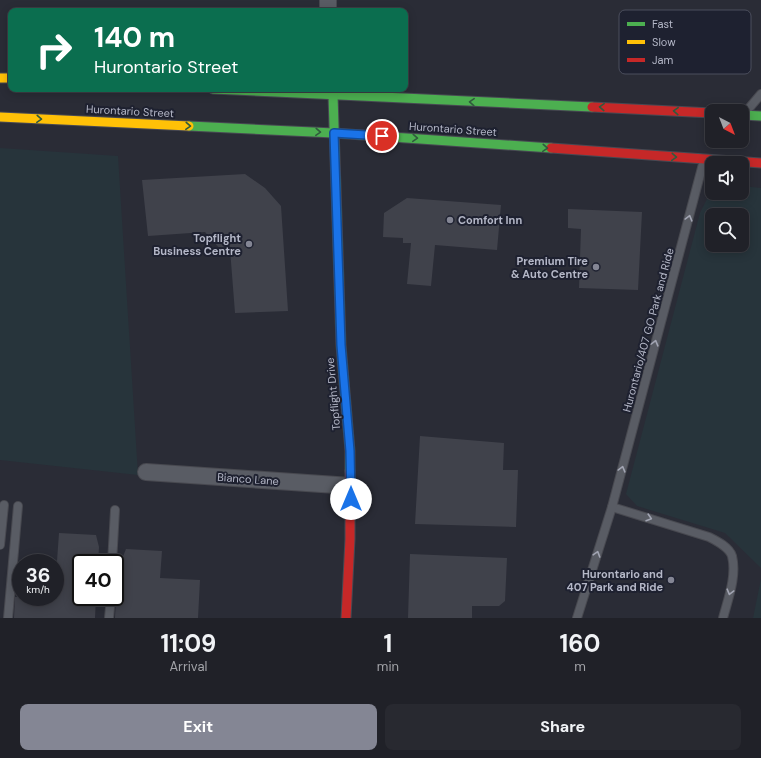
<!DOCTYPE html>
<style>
body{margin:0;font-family:"DM Sans",sans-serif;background:#282930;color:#f1f3f6;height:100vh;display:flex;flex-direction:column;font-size:15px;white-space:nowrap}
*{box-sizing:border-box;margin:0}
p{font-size:13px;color:#a2a3a8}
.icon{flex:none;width:22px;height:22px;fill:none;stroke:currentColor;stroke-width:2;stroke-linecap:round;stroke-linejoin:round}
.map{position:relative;height:618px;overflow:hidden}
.details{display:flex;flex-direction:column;background:#202128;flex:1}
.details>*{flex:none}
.guide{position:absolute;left:8px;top:8px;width:400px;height:84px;border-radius:8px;box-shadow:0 2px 10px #0003,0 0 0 1px #3d3e45;background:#0b6e4f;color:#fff;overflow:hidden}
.needle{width:26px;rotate:138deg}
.controls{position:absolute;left:705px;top:104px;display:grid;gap:8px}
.controls a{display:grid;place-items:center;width:44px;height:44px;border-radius:8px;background:#202128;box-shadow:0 2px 10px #0003,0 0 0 1px #3d3e45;font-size:20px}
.speed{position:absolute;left:12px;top:554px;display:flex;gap:8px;font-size:20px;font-weight:700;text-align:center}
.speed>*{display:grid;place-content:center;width:52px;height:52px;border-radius:50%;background:#202128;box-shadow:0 2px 10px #0003,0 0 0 1px #3d3e45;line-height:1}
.speed small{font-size:10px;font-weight:400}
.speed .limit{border:2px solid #111;border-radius:6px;background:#fff;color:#111}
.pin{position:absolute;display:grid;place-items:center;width:34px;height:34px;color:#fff;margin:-17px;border:2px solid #fff;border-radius:50%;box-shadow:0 1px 4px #0007}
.me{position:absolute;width:44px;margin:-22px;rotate:0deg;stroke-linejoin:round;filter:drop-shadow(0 0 3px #0008)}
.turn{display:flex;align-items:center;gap:14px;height:84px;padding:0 20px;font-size:18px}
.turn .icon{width:52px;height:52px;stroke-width:2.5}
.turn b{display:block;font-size:28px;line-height:34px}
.eta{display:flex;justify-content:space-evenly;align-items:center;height:68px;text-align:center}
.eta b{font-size:24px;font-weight:700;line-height:28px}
.cta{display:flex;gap:8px;margin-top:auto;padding:8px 20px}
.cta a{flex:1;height:46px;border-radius:8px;background:#848694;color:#fff;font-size:16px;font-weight:700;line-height:46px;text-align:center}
.cta a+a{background:#282930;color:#f1f3f6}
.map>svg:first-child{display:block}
.green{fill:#27343b;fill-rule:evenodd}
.building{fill:#40424b}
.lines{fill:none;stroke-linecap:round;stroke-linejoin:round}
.lane-casing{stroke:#484950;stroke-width:10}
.street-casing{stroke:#484950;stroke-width:18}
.fast-casing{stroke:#484953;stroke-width:11}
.slow-casing{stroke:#484953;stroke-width:11}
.jam-casing{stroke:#484953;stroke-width:11}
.lane{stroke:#595c64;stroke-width:8}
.street{stroke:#595c64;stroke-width:16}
.fast{stroke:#4caf50;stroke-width:9}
.slow{stroke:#ffc107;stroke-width:9}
.jam{stroke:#c62828;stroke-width:9}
.oneway{stroke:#305a3d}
.oneway2{stroke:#a2a5b3}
.route-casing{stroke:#114b97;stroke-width:10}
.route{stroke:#1a73e8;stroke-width:7}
.poi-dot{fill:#848694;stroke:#1e2130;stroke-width:1.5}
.labels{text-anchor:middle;stroke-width:4;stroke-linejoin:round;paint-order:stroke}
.street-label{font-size:11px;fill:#b4b7c7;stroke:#1e2130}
.poi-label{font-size:11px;font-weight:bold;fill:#b4b7c7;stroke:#1e2130;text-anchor:end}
.key{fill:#1e2130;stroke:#4b4e5d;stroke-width:1}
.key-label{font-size:11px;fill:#b4b7c7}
</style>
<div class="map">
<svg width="761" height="618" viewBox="0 0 761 618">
<rect width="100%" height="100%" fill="#2a2c36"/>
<!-- green -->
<g class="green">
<path d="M0,148L118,156L138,475L0,460Z"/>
<path d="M742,186L761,188V568L725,533L637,506L626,494L700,213L707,199L713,193H742ZM712,215H742V245H712Z"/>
<path d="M761,579V618H753Z"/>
</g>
<!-- building -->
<g class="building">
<path d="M245,174L265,188L281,206L288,311L235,313L230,249L221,250L205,232L148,236L142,180Z"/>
<path d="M407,198L501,205L497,250L435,245L431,286L407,284L411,243H403V238L383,237L384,213Z"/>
<path d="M568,209L642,212L638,290L579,288L581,229L568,228Z"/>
<path d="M420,436L504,443L503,470H518L516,527L415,524Z"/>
<path d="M59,533L96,535L99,547L98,563H81V597H96L95,618H14L15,597H55V561H57Z"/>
<path d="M126,549L162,551L160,578L200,580L198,618H115L116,597H120L122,559Z"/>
<path d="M410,554L507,558L505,601L499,606H472V618H408Z"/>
</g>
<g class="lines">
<!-- lane casing -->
<g class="lane-casing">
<g id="lane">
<path d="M745,113L761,94"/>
<path d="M612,507L709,537C717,541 729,547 732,556C737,576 728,599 723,618"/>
<path d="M0,545L4,505"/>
<path d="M112,563L115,510"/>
<path d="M8,618L18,506"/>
<path d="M109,618L111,597"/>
<path d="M577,618L612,507L704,160"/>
</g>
</g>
<!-- street casing -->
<g class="street-casing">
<g id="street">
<path d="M328,0V11"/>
<path d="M146,472L351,486"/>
</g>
</g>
<!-- fast casing -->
<g class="fast-casing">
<g id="fast">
<path d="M213,89L592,107"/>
<path d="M333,95L341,345L350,451V471"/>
<path d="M742,115L761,116"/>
<path d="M189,126L334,133L551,148"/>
</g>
</g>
<!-- slow casing -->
<g class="slow-casing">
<g id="slow">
<path d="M0,78H11"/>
<path d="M0,117L189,126"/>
</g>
</g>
<!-- jam casing -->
<g class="jam-casing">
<g id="jam">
<path d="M592,107L712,113"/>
<path d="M551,148L761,163"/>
<path d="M346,618L350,539V471"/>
</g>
</g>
<!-- lane -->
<use href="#lane" class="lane"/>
<!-- street -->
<use href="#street" class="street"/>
<!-- fast -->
<use href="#fast" class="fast"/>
<!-- slow -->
<use href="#slow" class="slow"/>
<!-- jam -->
<use href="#jam" class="jam"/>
</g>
<!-- one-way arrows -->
<defs><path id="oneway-chevron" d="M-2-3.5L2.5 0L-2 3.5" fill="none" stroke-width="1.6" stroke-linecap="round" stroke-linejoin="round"/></defs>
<g class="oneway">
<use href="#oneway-chevron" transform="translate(472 102) rotate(-177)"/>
<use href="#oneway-chevron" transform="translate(602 107) rotate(-177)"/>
<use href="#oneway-chevron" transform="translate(676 111) rotate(-177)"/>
<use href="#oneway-chevron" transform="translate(39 119) rotate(3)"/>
<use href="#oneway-chevron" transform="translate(188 126) rotate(3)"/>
<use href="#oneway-chevron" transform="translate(318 132) rotate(3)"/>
<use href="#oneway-chevron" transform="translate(415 138) rotate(4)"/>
<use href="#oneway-chevron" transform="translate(545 148) rotate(4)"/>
<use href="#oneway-chevron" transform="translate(674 157) rotate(4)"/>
</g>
<g class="oneway2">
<use href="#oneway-chevron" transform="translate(689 218) rotate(-75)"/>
<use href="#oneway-chevron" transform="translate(655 343) rotate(-75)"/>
<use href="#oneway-chevron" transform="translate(622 469) rotate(-75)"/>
<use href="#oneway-chevron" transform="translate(649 518) rotate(17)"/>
<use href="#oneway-chevron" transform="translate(597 554) rotate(-73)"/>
<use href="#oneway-chevron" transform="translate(730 592) rotate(105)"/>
</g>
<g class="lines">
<!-- route casing -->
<g class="route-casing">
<path id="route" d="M351,499L350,451L341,345L334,133L382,136"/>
</g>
<!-- route -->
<use href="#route" class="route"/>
</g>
<!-- markers -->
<g class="poi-dot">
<circle cx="450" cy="220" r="4"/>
<circle cx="249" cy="244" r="4"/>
<circle cx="596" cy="267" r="4"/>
<circle cx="671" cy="580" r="4"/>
</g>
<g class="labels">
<!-- street labels -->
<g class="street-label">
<text transform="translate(130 111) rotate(3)" y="4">Hurontario Street</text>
<text transform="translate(453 129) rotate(4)" y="4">Hurontario Street</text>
<text transform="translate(648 330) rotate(-75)" y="4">Hurontario/407 GO Park and Ride</text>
<text transform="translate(333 394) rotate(-95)" y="4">Topflight Drive</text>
<text transform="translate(248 479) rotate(4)" y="4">Bianco Lane</text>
</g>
<!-- poi labels -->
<g class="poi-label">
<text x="458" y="224" text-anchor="start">Comfort Inn</text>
<text x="241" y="242">Topflight<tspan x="241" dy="13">Business Centre</tspan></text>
<text x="588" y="265">Premium Tire<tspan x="588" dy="13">&amp; Auto Centre</tspan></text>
<text x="663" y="578">Hurontario and<tspan x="663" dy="13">407 Park and Ride</tspan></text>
</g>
</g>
<!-- legend -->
<rect x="619" y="10" width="132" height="64" rx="6" class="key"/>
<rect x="627" y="22" width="18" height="4" fill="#4caf50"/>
<rect x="627" y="40" width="18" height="4" fill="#ffc107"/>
<rect x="627" y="58" width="18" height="4" fill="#c62828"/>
<g class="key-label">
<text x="652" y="28">Fast</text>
<text x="652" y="46">Slow</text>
<text x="652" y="64">Jam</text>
</g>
</svg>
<div class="controls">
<a><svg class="needle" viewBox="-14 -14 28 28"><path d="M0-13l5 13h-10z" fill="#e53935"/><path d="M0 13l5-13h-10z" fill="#a2a3a8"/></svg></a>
<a><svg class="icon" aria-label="sound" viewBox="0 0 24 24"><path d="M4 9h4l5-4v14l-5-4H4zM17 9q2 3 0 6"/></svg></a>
<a><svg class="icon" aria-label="search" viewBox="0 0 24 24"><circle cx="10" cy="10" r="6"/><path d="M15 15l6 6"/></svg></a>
</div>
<div class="speed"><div>36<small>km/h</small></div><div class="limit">40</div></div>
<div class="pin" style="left:382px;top:136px;background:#d93025"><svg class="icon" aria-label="arrive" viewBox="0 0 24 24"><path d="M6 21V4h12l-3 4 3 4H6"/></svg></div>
<svg class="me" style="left:351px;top:499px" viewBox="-20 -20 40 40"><circle r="19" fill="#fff"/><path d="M0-13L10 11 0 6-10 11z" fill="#1a73e8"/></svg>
<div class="guide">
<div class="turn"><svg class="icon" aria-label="right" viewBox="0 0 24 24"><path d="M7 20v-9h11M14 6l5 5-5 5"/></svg><div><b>140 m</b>Hurontario Street</div></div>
</div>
</div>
<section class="details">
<div class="eta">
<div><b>11:09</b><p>Arrival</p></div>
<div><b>1</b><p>min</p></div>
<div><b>160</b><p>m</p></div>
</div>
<div class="cta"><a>Exit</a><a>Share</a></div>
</section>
